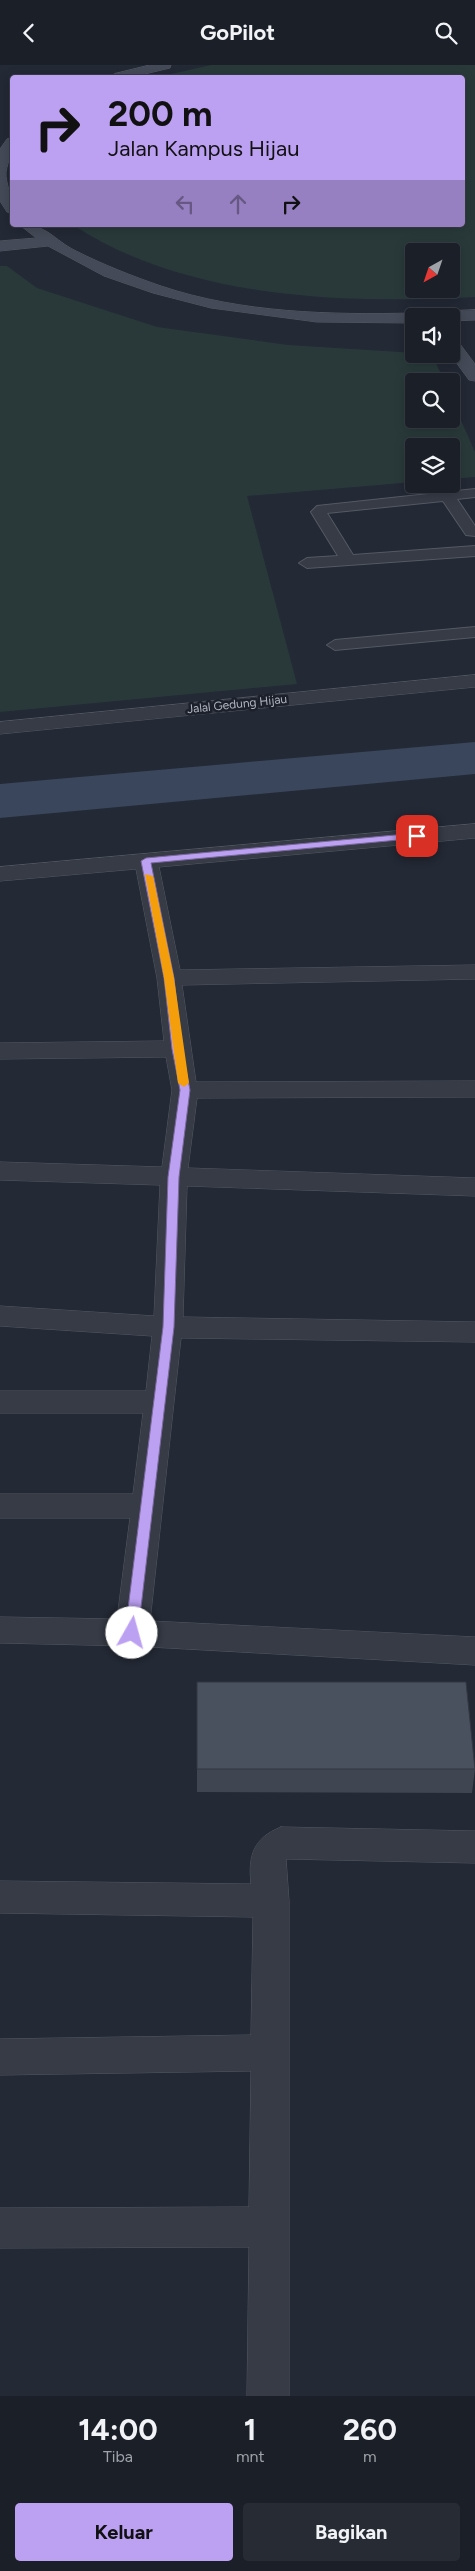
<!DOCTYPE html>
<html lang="id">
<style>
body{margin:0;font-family:Figtree,sans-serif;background:#272c34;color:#f1f3f6;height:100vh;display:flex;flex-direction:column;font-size:19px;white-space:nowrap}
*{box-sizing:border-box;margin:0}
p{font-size:16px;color:#9fa2a8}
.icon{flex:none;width:28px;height:28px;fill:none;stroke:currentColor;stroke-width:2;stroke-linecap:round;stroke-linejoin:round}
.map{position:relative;height:2331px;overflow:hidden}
.drawer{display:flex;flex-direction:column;background:#1a1f28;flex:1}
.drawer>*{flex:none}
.guide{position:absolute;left:10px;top:10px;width:455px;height:152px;border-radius:5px;box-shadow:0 2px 12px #0003,0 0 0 1px #383d45;background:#bca0f2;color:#111;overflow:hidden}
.needle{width:32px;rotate:220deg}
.fabs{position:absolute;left:405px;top:178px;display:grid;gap:10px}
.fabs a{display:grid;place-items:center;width:55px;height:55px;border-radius:5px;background:#1a1f28;box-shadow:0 2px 12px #0003,0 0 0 1px #383d45;font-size:25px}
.pin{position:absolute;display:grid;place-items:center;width:42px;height:42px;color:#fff;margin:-21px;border-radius:10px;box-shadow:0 2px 8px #0006}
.me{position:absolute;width:55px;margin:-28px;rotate:7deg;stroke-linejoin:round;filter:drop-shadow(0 0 4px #0008)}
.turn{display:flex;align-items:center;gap:18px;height:105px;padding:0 15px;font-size:22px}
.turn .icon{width:65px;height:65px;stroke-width:2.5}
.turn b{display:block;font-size:35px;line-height:42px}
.lanes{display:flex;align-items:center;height:48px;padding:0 15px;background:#0003;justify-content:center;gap:25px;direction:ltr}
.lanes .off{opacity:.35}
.eta{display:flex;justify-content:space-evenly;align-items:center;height:85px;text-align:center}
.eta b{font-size:30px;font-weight:700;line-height:35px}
.action{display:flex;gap:10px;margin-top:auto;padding:10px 15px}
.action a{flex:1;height:58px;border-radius:5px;background:#bca0f2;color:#111;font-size:20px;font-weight:700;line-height:58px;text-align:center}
.action a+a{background:#272c34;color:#f1f3f6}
header{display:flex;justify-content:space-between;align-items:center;height:65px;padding:0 15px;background:#1a1f28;font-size:22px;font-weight:700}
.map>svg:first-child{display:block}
.green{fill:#29393a;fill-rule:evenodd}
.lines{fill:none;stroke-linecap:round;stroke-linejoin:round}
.river{fill:#3a465c;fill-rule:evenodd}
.lane-casing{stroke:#545963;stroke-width:2}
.street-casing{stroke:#545963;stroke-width:1}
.secondary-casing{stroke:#545963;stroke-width:1}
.lane{fill:#363b46;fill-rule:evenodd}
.street{fill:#363b46;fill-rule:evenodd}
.secondary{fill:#454a58;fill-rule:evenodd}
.wall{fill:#3f4551}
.building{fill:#49505e;stroke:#333842}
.route{fill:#bca0f2;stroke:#7a689d}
.slow{fill:#f59e0b}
.labels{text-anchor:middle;stroke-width:5;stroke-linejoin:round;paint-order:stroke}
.far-street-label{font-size:12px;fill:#b1b6c2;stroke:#1c202a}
</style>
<header><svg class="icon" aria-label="back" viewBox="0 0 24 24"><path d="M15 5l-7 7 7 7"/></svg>GoPilot<svg class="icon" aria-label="search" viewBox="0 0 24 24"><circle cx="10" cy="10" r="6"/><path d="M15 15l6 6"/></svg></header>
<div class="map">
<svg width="475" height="2331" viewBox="0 0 475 2331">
<rect width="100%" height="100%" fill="#232935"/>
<!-- green -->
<g class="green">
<path d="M211,0H475V232C344,239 186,234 73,160H462V12H158ZM414,186H451V224H414Z"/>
<path d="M0,201H7L37,223L157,262L288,280L432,289L444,316H414V354H451V333L475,387V412L451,414V381H414V417L247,431L297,619L0,647Z"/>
</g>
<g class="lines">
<!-- river -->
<path class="river" d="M475,677V709L0,753V719Z"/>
<!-- lane casing -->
<g class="lane-casing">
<g id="lane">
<path d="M475,424V432L457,434L475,461V471L466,470L443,436L327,448L353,490L475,481V491L307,503L299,498L307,493L338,491L311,447L317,441Z"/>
<path d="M475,562V572L335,585L327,580L335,575Z"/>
</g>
</g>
<!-- street casing -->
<g class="street-casing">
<g id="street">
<path d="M475,610V622L0,669V657Z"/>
<path d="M475,759V773L159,802L180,905L475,900V914L182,920L196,1017L475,1016V1032L197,1033L188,1103L475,1113V1131L187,1121L183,1252L475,1257V1277L181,1273L150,1556L475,1572V1600L132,1581L0,1578V1552L117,1554L130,1453H0V1429H133L143,1348H0V1326H146L152,1271L0,1261V1241L154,1251L160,1120L0,1115V1097L162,1102L172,1025L166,992L0,994V978L164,976L157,913L136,804L0,816V802Z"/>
<path d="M281,1762L475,1766V1798L286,1794L289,1836V2331H247L249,2182L0,2183V2143L249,2142L251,2006L0,2010V1974L251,1970L253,1852L0,1848V1816L251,1819C248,1791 253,1773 281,1762Z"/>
</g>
</g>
<!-- secondary casing -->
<g class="secondary-casing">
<g id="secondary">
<path d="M150,0H171L170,3L132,12H112L114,9Z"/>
<path d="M12,73C14,85 8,95 6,107C5,118 14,135 12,148L7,147L0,136V84L7,74Z"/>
<path d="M20,160C49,160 52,174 76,186C104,200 132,211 161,221C241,248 331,250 414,248L421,251H414V258L317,257L211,243L153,228L104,211L48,181L0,186V176L36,173Z"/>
<path d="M475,245V255L451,256V251H443L451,246Z"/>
<path d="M451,273L457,275L475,299V316L469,315L450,289Z"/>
</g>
</g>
<!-- lane -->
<use href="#lane" class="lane"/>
<!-- street -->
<use href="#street" class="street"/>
<!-- secondary -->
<use href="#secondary" class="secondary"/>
</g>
<!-- wall -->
<path class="wall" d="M197,1704H475L472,1728L197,1727Z"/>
<!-- building -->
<path class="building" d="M197,1617H466L475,1704H197Z"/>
<!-- route -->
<path class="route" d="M417,768L422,771L420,773L151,798L174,913L182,984L190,1025L179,1112L174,1262L138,1568L136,1572H127L125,1568L163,1262L168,1112L180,1025L172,984L164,913L141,796L146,793Z"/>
<!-- slow -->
<path class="slow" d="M145,809L153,811L174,913L189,1018L184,1022L178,1018L164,913Z"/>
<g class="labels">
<!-- far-street labels -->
<g class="far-street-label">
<text transform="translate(237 639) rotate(-6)" y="4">Jalal Gedung Hijau</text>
</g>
</g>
</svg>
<div class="fabs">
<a><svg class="needle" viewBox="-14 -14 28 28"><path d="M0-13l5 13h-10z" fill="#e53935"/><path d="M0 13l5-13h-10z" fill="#9fa2a8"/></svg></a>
<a><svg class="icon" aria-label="sound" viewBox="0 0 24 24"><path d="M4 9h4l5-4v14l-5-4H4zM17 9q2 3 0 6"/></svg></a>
<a><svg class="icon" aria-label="search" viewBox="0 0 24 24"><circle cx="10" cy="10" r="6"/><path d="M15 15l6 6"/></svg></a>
<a><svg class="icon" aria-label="layers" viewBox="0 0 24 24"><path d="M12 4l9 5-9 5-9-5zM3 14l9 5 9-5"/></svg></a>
</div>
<div class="pin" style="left:417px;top:771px;background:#d93025"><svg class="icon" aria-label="arrive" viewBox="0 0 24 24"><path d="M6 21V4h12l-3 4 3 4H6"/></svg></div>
<svg class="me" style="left:132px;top:1568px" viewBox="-20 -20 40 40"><circle r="19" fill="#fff"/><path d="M0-13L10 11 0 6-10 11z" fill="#bca0f2"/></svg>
<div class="guide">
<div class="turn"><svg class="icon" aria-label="right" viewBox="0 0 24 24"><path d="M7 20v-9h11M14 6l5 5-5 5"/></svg><div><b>200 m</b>Jalan Kampus Hijau</div></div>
<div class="lanes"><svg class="icon off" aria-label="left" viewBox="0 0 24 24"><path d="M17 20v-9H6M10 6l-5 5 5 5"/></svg><svg class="icon off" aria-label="ahead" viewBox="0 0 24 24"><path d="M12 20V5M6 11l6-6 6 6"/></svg><svg class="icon" aria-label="right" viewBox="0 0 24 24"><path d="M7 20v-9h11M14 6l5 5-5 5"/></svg></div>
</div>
</div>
<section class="drawer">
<div class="eta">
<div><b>14:00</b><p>Tiba</p></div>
<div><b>1</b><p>mnt</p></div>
<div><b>260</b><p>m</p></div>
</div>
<div class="action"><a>Keluar</a><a>Bagikan</a></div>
</section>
